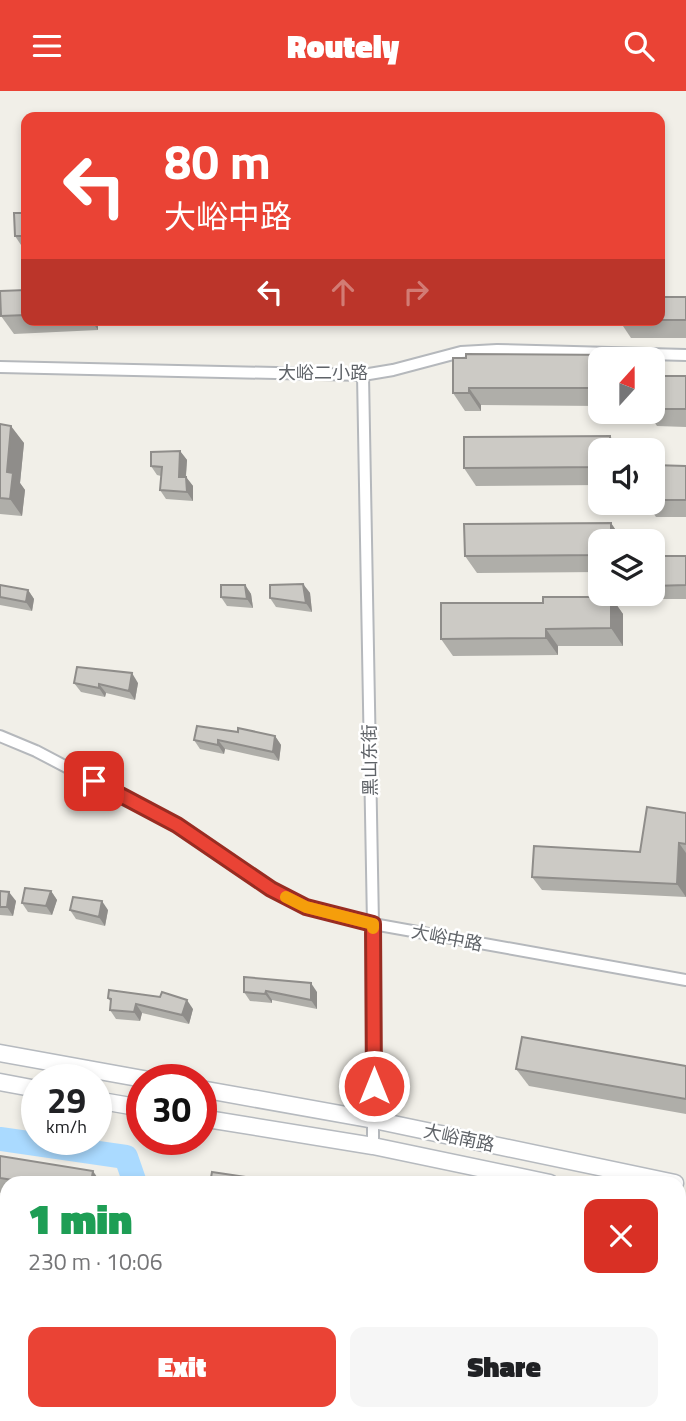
<!DOCTYPE html>
<meta charset="utf-8">
<style>
body{margin:0;font-family:"Titillium Web","Noto Sans SC",sans-serif;background:#f6f6f6;color:#202124;height:100vh;display:flex;flex-direction:column;font-size:26px;white-space:nowrap}
*{box-sizing:border-box;margin:0}
p{font-size:23px;color:#757577}
.icon{flex:none;width:38px;height:38px;fill:none;stroke:currentColor;stroke-width:2;stroke-linecap:round;stroke-linejoin:round}
.map{position:relative;flex:1;overflow:hidden}
.drawer{position:absolute;left:0px;top:1085px;width:686px;height:245px;display:flex;flex-direction:column;background:#fff;border-radius:21px 21px 0 0;box-shadow:0 4px 10px #0003}
.drawer>*{flex:none}
.top-card{position:absolute;left:21px;top:21px;width:644px;height:214px;border-radius:14px;box-shadow:0 4px 10px #0003;background:#ea4335;color:#fff;overflow:hidden}
.needle{width:46px;rotate:21deg}
.fabs{position:absolute;left:588px;top:256px;display:grid;gap:14px}
.fabs a{display:grid;place-items:center;width:77px;height:77px;border-radius:14px;background:#fff;box-shadow:0 4px 10px #0003;font-size:35px}
.speed{position:absolute;left:21px;top:973px;display:flex;gap:14px;font-size:35px;font-weight:700;text-align:center}
.speed>*{display:grid;place-content:center;width:91px;height:91px;border-radius:50%;background:#fff;box-shadow:0 4px 10px #0003;line-height:1}
.speed small{font-size:18px;font-weight:400}
.speed .limit{border:10px solid #d22;background:#fff;color:#111}
.pin{position:absolute;display:grid;place-items:center;width:60px;height:60px;color:#fff;margin:-30px;border-radius:14px;box-shadow:0 4px 10px #0006}
.me{position:absolute;width:77px;margin:-38px;rotate:0deg;stroke-linejoin:round;filter:drop-shadow(0 0 5px #0008)}
.turn{display:flex;align-items:center;gap:24px;height:147px;padding:0 28px;font-size:32px}
.turn .icon{width:91px;height:91px;stroke-width:2.5}
.turn b{display:block;font-size:49px;line-height:60px}
.lanes{display:flex;align-items:center;height:66px;padding:0 28px;background:#0003;justify-content:center;gap:35px;direction:ltr}
.lanes .off{opacity:.35}
.round{display:grid;place-items:center;flex:none;width:74px;height:74px;border-radius:14px;background:#f6f6f6}
.overview{display:flex;align-items:center;justify-content:space-between;height:119px;padding:0 28px}
h1{font-size:42px;font-weight:800;line-height:52px;color:#1e9e55}
.cta{display:flex;gap:14px;margin-top:auto;padding:14px 28px}
.cta a{flex:1;height:80px;border-radius:14px;background:#ea4335;color:#fff;font-size:28px;font-weight:800;line-height:80px;text-align:center}
.cta a+a{background:#f6f6f6;color:#202124}
header{display:flex;justify-content:space-between;align-items:center;height:91px;padding:0 28px;background:#ea4335;color:#fff;font-size:32px;font-weight:800}
.map>svg:first-child{display:block}
.lines{fill:none;stroke-linecap:round;stroke-linejoin:round}
.river{stroke:#aadaff;stroke-width:24}
.street-casing{stroke:#b5b8bc;stroke-width:14}
.secondary-casing{stroke:#b6babf;stroke-width:19}
.street{stroke:#fff;stroke-width:10}
.secondary{stroke:#fff;stroke-width:16}
.wall{fill:#afaea9}
.shaded-wall{fill:#8f8d8a}
.building{fill:#cccac5;stroke:#8f8d8a;stroke-width:2}
.route-casing{stroke:#982c22;stroke-width:18}
.route{stroke:#ea4335;stroke-width:12}
.slow{stroke:#f59e0b;stroke-width:12}
.labels{text-anchor:middle;stroke-width:5;stroke-linejoin:round;paint-order:stroke}
.street-label{font-size:18px;fill:#5f6368;stroke:#fff}
</style>
<header><svg class="icon" aria-label="menu" viewBox="0 0 24 24"><path d="M4 6h16M4 12h16M4 18h16"/></svg>Routely<svg class="icon" aria-label="search" viewBox="0 0 24 24"><circle cx="10" cy="10" r="6"/><path d="M15 15l6 6"/></svg></header>
<div class="map">
<svg width="686" height="1330" viewBox="0 0 686 1330">
<rect width="100%" height="100%" fill="#f1efe8"/>
<g class="lines">
<!-- river -->
<g class="river">
<path d="M0,1048L126,1066L135,1092"/>
<path d="M255,1323L261,1330"/>
</g>
<!-- street casing -->
<g class="street-casing">
<g id="street">
<path d="M0,276L363,284L393,279L461,261L497,259L686,264"/>
<path d="M363,284L373,833V1055"/>
<path d="M0,645L36,660L177,734L271,798L306,816L362,831L686,889"/>
<path d="M0,1289L7,1290"/>
<path d="M108,1323L120,1330"/>
<path d="M518,1330L524,1323"/>
</g>
</g>
<!-- secondary casing -->
<g class="secondary-casing">
<g id="secondary">
<path d="M0,962L149,989"/>
<path d="M0,991L37,998"/>
<path d="M201,998L374,1029L675,1092"/>
<path d="M96,1009L142,1017"/>
<path d="M201,1027L373,1055L550,1092"/>
<path d="M679,1118L686,1119"/>
</g>
</g>
<!-- street -->
<use href="#street" class="street"/>
<!-- secondary -->
<use href="#secondary" class="secondary"/>
</g>
<!-- wall -->
<g class="wall">
<path d="M26,122V154H21L15,145Z"/>
<path d="M26,199V229H98V239L14,243L1,225Z"/>
<path d="M686,206V247H631L619,229Z"/>
<path d="M453,267L600,268V315L481,314V320H465L453,302Z"/>
<path d="M653,285H686V336L657,335L647,320H653Z"/>
<path d="M0,333L24,352L20,392L25,399L22,425L0,423Z"/>
<path d="M600,359V394L476,395L464,377Z"/>
<path d="M180,360L187,369L186,386L193,395V410L166,408L160,399L161,385L157,384L151,375Z"/>
<path d="M653,374L686,375V426H656L646,411H653Z"/>
<path d="M611,432L623,450H600V481L477,482L465,465L464,433Z"/>
<path d="M653,465H686V508H649L645,502H653Z"/>
<path d="M303,493L310,502L312,521L276,516L270,507Z"/>
<path d="M0,494L28,499L34,508L32,520L0,514Z"/>
<path d="M245,494L251,503L253,517L227,515L221,506Z"/>
<path d="M611,506L623,523V555H558V564L453,565L441,548Z"/>
<path d="M74,592H138L135,609L106,602L105,606L81,601Z"/>
<path d="M238,641L275,645L281,654L279,670L225,658L224,663L200,658L194,649Z"/>
<path d="M686,722V806L542,799L532,786L640,761Z"/>
<path d="M0,800L16,810L13,825L0,824Z"/>
<path d="M51,800L57,809L52,824L28,821L22,812Z"/>
<path d="M70,819H108L105,835L76,828Z"/>
<path d="M244,886L317,901V918L272,909V912L250,910L244,901Z"/>
<path d="M108,907L193,918L189,933L142,922L140,930L116,928L110,919L111,911Z"/>
<path d="M686,975V1023L529,995L516,978Z"/>
<path d="M0,1065L101,1092H7V1103L0,1102Z"/>
<path d="M0,1138L7,1139V1179L0,1178Z"/>
</g>
<!-- shaded-wall -->
<g class="shaded-wall">
<path d="M91,229H98V239Z"/>
<path d="M469,297L481,314V320L469,302Z"/>
<path d="M11,335L24,352L20,392L25,399L22,425L10,408L7,381Z"/>
<path d="M610,345L620,359H610Z"/>
<path d="M180,360L187,369L185,395L179,386Z"/>
<path d="M186,386L193,395V410L187,401Z"/>
<path d="M611,432L623,450H611Z"/>
<path d="M303,493L310,502L312,521L306,512Z"/>
<path d="M245,494L251,503L253,517L247,508Z"/>
<path d="M28,499L34,508L32,520L26,511Z"/>
<path d="M611,506L623,523V555L611,537Z"/>
<path d="M546,538L558,555V564L546,547Z"/>
<path d="M132,582L138,592L135,609L129,600Z"/>
<path d="M99,593L106,602L105,606L99,597Z"/>
<path d="M275,645L281,654L279,670L273,661Z"/>
<path d="M218,649L225,658L224,663L218,654Z"/>
<path d="M679,752L686,762V806L677,793Z"/>
<path d="M51,800L57,809L52,824L46,815Z"/>
<path d="M9,801L16,810L13,825L7,816Z"/>
<path d="M102,810L108,819L105,835L99,826Z"/>
<path d="M311,892L317,901V918L311,909Z"/>
<path d="M266,900L272,909V912L265,903Z"/>
<path d="M187,909L193,918L189,933L182,924Z"/>
<path d="M136,913L142,922L140,930L134,921Z"/>
<path d="M93,1080L101,1092H91Z"/>
</g>
<!-- building -->
<g class="building">
<path d="M14,122H26V145H15Z"/>
<path d="M26,199V224L1,225L0,200Z"/>
<rect x="660" y="206" width="26" height="23"/>
<path d="M466,263L619,264V268H600V297H469V302H453V267H466Z"/>
<rect x="653" y="285" width="33" height="33"/>
<path d="M0,333L11,335L7,381L13,382L10,408L0,407Z"/>
<path d="M610,345V359H600V376L464,377V346Z"/>
<path d="M180,360L179,386H186L187,401L160,399L162,376L151,375V361Z"/>
<path d="M653,374L686,375V409H653Z"/>
<path d="M611,432V450H600V464L465,465L464,433Z"/>
<path d="M653,465H686V494L653,495Z"/>
<path d="M303,493L306,512L270,507V494Z"/>
<path d="M0,494L28,499L26,511L0,506Z"/>
<path d="M221,494H245L247,508L221,506Z"/>
<path d="M543,506H611V537L546,538V547L441,548V512H543Z"/>
<path d="M77,576L132,582L129,600L99,593V597L74,592Z"/>
<path d="M197,635L238,641V637L275,645L273,661L218,649V654L194,649Z"/>
<path d="M647,716L686,722V753L679,752L677,793L532,786L534,755L640,761Z"/>
<path d="M25,797L51,800L46,815L22,812Z"/>
<path d="M0,800L9,801L7,816H0Z"/>
<path d="M73,806L102,810L99,826L70,819Z"/>
<path d="M244,886L311,892V909L266,900L265,903L244,901Z"/>
<path d="M109,899L160,906L162,901L187,909L182,924L136,913L134,921L110,919L111,908L108,907Z"/>
<path d="M522,946L686,975V1008L516,978Z"/>
<path d="M0,1065L93,1080L91,1092H32L0,1087Z"/>
<path d="M212,1081L266,1089L265,1092H210Z"/>
<path d="M0,1138L7,1139V1163L0,1162Z"/>
<path d="M6,1293L7,1323H45L58,1330H3L0,1328V1299L2,1300Z"/>
<path d="M321,1323H377L416,1330H320Z"/>
<path d="M70,1324L82,1330H67Z"/>
</g>
<g class="lines">
<!-- route casing -->
<g class="route-casing">
<path id="route" d="M94,690L177,734L271,798L306,816L373,833L374,995"/>
</g>
<!-- route -->
<use href="#route" class="route"/>
<!-- slow -->
<path class="slow" d="M286,806L306,816L373,833V837"/>
</g>
<g class="labels">
<!-- street labels -->
<g class="street-label">
<text x="323" y="288">大峪二小路</text>
<text transform="translate(370 669) rotate(-91)" y="6">黑山东街</text>
<text transform="translate(447 847) rotate(11)" y="6">大峪中路</text>
<text transform="translate(459 1047) rotate(12)" y="6">大峪南路</text>
</g>
</g>
</svg>
<div class="fabs">
<a><svg class="needle" viewBox="-14 -14 28 28"><path d="M0-13l5 13h-10z" fill="#e53935"/><path d="M0 13l5-13h-10z" fill="#757577"/></svg></a>
<a><svg class="icon" aria-label="sound" viewBox="0 0 24 24"><path d="M4 9h4l5-4v14l-5-4H4zM17 9q2 3 0 6"/></svg></a>
<a><svg class="icon" aria-label="layers" viewBox="0 0 24 24"><path d="M12 4l9 5-9 5-9-5zM3 14l9 5 9-5"/></svg></a>
</div>
<div class="speed"><div>29<small>km/h</small></div><div class="limit">30</div></div>
<div class="pin" style="left:94px;top:690px;background:#d93025"><svg class="icon" aria-label="arrive" viewBox="0 0 24 24"><path d="M6 21V4h12l-3 4 3 4H6"/></svg></div>
<svg class="me" style="left:374px;top:995px" viewBox="-20 -20 40 40"><circle r="17" fill="#ea4335" stroke="#fff" stroke-width="3"/><path d="M0-11L8 9 0 5-8 9z" fill="#fff"/></svg>
<div class="top-card">
<div class="turn"><svg class="icon" aria-label="left" viewBox="0 0 24 24"><path d="M17 20v-9H6M10 6l-5 5 5 5"/></svg><div><b>80 m</b>大峪中路</div></div>
<div class="lanes"><svg class="icon" aria-label="left" viewBox="0 0 24 24"><path d="M17 20v-9H6M10 6l-5 5 5 5"/></svg><svg class="icon off" aria-label="ahead" viewBox="0 0 24 24"><path d="M12 20V5M6 11l6-6 6 6"/></svg><svg class="icon off" aria-label="right" viewBox="0 0 24 24"><path d="M7 20v-9h11M14 6l5 5-5 5"/></svg></div>
</div>
<section class="drawer">
<div class="overview"><div><h1>1 min</h1><p>230 m · 10:06</p></div><a class="round" style="background:#d93025;color:#fff"><svg class="icon" aria-label="close" viewBox="0 0 24 24"><path d="M6 6l12 12M18 6L6 18"/></svg></a></div>
<div class="cta"><a>Exit</a><a>Share</a></div>
</section>
</div>
